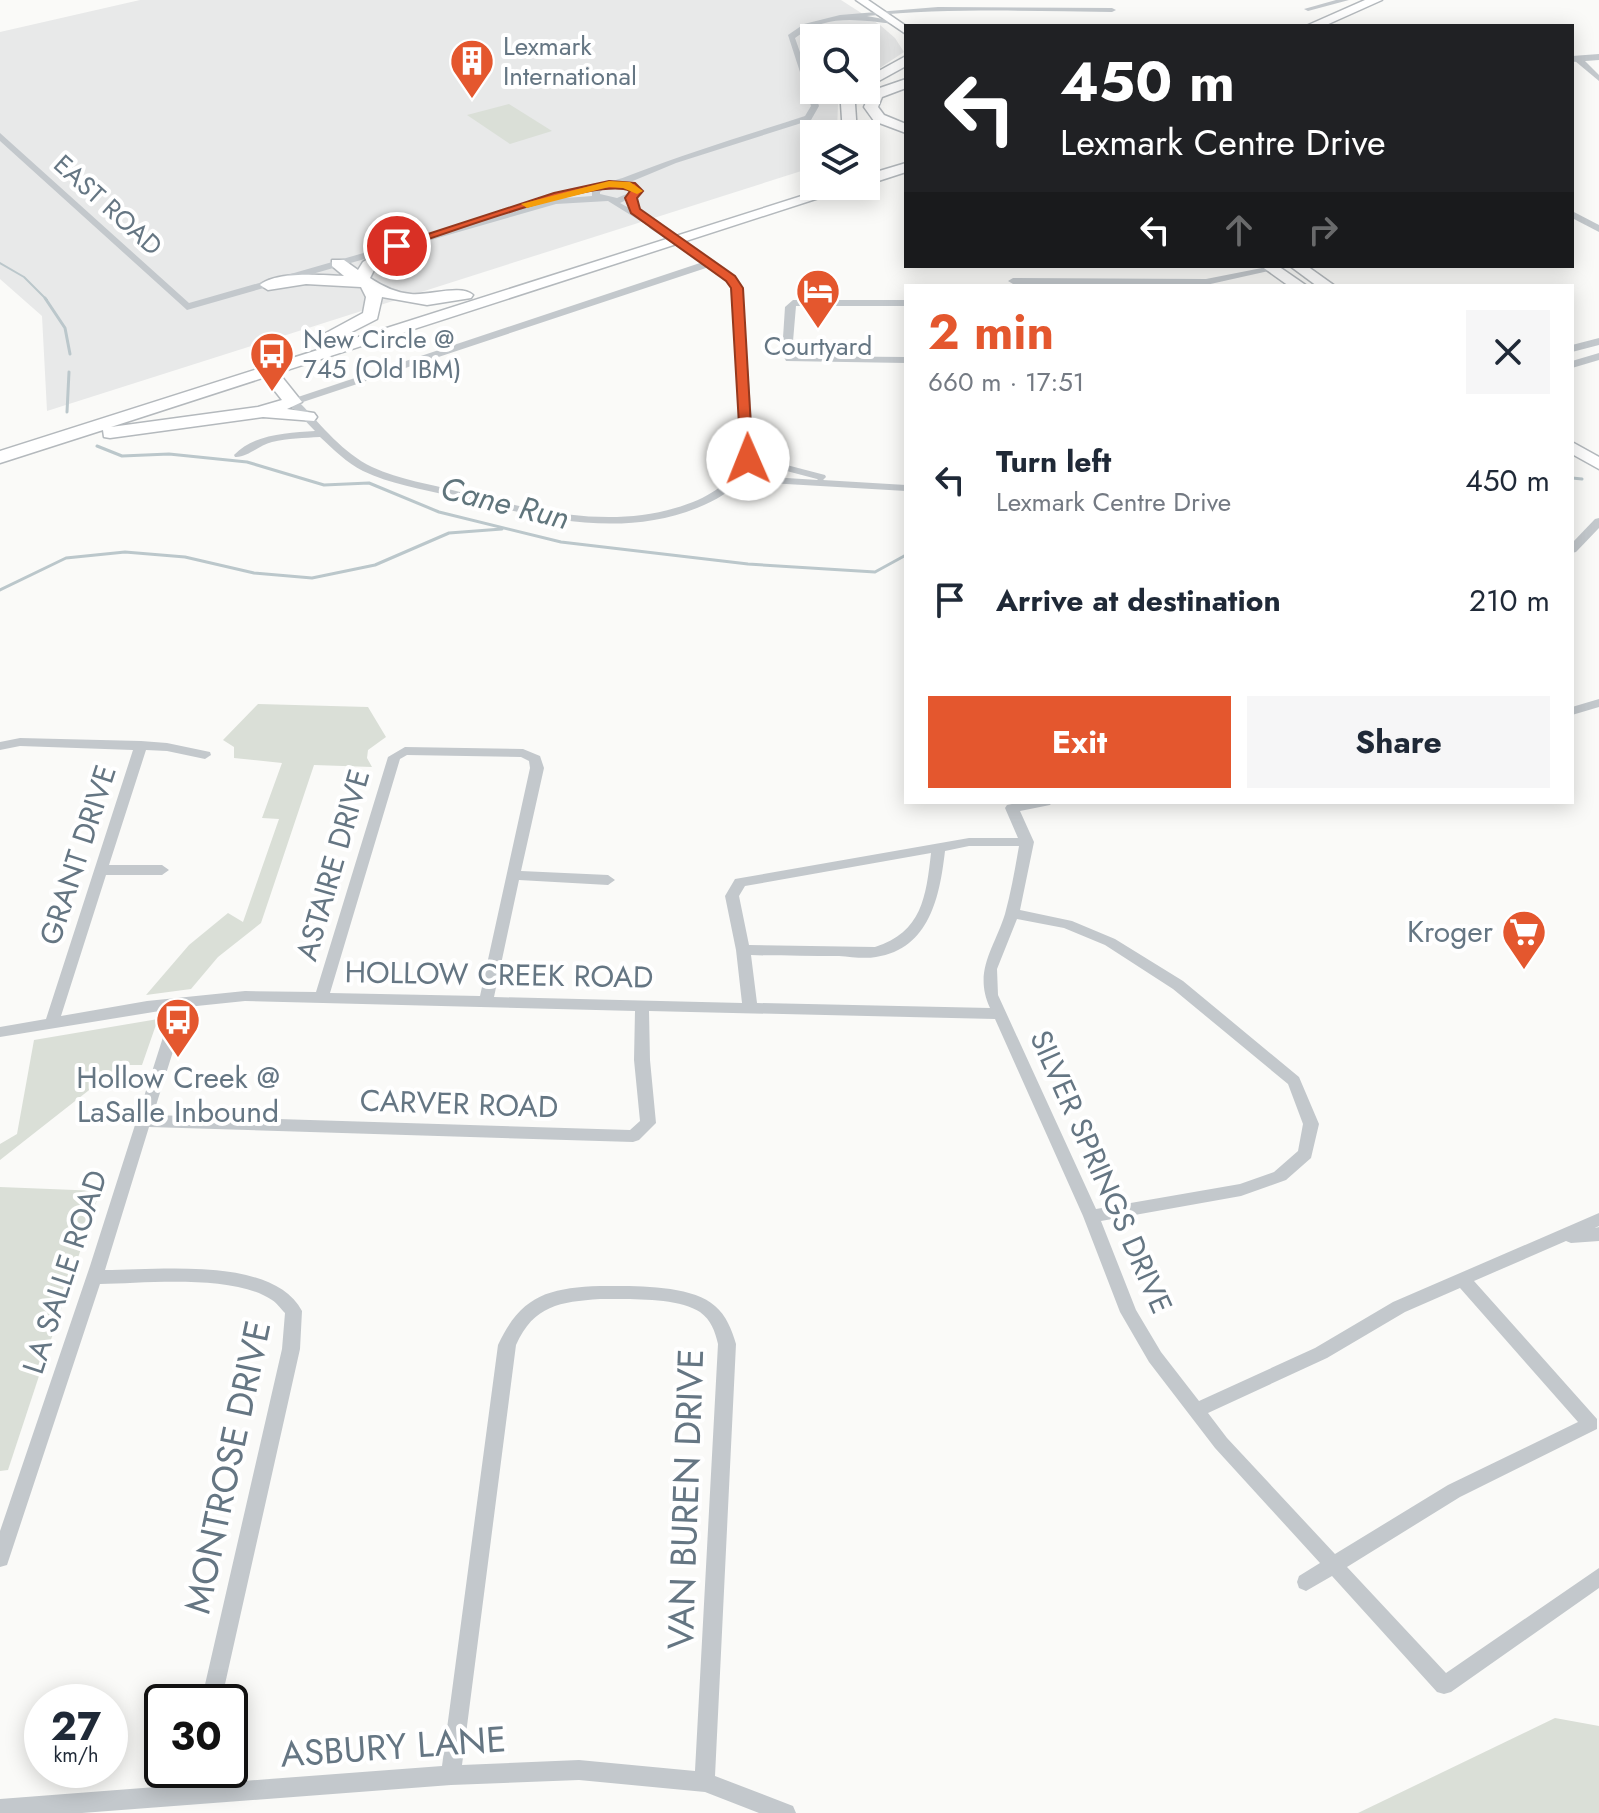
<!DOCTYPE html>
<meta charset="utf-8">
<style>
body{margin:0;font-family:Jost,sans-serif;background:#f6f6f7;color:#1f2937;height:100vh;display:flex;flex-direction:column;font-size:30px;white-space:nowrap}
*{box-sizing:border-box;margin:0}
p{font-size:26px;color:#747a83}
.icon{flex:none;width:44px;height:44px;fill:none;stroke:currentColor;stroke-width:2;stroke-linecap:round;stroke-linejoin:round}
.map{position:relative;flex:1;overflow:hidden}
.details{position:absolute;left:904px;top:284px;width:670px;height:520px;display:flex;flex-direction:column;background:#fff;border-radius:0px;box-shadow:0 4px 20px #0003}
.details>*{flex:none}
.banner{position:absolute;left:904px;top:24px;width:670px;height:244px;border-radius:0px;box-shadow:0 4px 20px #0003;background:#202124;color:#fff;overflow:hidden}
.fabs{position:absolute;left:800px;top:24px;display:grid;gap:16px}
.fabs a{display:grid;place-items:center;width:80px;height:80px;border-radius:0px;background:#fff;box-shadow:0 4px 20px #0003;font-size:40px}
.speed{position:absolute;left:24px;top:1684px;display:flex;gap:16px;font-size:40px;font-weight:700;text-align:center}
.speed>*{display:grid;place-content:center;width:104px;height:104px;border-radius:50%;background:#fff;box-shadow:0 4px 20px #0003;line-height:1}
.speed small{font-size:20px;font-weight:400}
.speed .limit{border:4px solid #111;border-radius:12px;background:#fff;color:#111}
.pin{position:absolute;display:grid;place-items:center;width:68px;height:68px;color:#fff;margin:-34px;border:4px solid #fff;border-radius:50%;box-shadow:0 2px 8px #0007}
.me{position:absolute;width:88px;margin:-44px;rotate:359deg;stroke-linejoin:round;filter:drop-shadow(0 0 6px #0008)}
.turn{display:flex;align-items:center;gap:28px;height:168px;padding:0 24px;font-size:36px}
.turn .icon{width:104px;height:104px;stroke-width:2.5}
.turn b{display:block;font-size:56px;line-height:68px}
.lanes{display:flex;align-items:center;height:76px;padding:0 24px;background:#0003;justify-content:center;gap:40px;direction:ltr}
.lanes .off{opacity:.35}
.round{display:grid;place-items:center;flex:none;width:84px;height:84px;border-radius:0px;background:#f6f6f7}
.headline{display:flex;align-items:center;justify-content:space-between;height:136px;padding:0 24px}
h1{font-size:48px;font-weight:700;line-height:60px;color:#e4572e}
.button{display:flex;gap:16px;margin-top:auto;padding:16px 24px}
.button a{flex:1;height:92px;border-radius:0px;background:#e4572e;color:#fff;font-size:32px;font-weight:700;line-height:92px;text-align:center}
.button a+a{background:#f6f6f7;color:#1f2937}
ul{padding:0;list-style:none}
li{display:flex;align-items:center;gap:24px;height:120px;padding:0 24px}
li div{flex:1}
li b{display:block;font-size:30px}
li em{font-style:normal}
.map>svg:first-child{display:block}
.built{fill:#e8e9e9}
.green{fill:#dadfd7}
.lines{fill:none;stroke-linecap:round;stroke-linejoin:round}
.stream-far1{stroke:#bbc7cb;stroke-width:2}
.stream{stroke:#bbc7cb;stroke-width:3}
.primary-casing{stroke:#b5babe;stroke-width:3}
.trunk-casing{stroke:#b4b9bd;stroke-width:3}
.motorway-casing{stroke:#b4b9bd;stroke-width:3}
.minor{fill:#c3c8cc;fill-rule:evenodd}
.tertiary{fill:#c3c8cc;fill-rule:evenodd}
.primary{fill:#fff;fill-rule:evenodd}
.trunk{fill:#fff;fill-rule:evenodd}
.motorway{fill:#fff;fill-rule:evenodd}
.minor-bridge{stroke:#c3c8cc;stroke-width:9}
.route{fill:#e4572e;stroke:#94391e;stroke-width:2}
.slow{fill:#f59e0b}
.labels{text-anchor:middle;stroke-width:8;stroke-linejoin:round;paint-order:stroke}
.far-poi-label{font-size:26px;fill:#657683;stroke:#fff;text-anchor:start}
.far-street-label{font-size:26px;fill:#657683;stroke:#fff}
.street-label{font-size:30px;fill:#657683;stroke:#fff}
.poi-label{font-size:30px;fill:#657683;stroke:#fff;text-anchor:end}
.water-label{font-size:32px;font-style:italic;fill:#60757c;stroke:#fff}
.near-street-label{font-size:36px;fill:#657683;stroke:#fff}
</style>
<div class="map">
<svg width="1599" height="1813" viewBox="0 0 1599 1813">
<rect width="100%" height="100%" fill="#fafaf8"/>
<!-- built -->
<path class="built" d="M140,0H841L880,25L895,38L904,52L866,77V38H814V90H850L838,103L837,134H814V167L47,411L42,316L0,279V32Z"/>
<!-- green -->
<g class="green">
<path d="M509,104L552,131L510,144L467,115Z"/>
<path d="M258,704L368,707L386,737L368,750L367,758L372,767L314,765L261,923L218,957L191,989L146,995L189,945L228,913L243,922L279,819L262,818L282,763L234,758V747L223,740Z"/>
<path d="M158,1019L142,1065H121L0,1160V1144L17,1134L34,1040Z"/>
<path d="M0,1187L100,1191L8,1470L0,1471Z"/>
<path d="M1555,1718L1599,1726V1813H1358Z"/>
</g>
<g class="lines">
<!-- stream-far1 -->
<path class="stream-far1" d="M0,263L24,277L47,300"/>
<!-- stream -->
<g class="stream">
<path d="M45,298L65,328L70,354"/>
<path d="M67,412L69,372"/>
<path d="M97,446L122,456L169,454L247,462L324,485L369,483L439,512L561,542L748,564L875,572L906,555"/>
<path d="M1572,478L1582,479"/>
<path d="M0,590L66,558L125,552L185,557L254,573L312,578L375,565L449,533L502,529"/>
</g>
<!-- primary casing -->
<g class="primary-casing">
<path id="primary" d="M856,0H868L906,26V34Z"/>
</g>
<!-- trunk casing -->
<g class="trunk-casing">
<g id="trunk">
<path d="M1261,266H1278L1307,286H1289Z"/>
<path d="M1290,266H1307L1335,286H1317Z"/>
<path d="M1572,442L1599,457V469L1572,454Z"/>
</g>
</g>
<!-- motorway casing -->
<g class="motorway-casing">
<g id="motorway">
<path d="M1365,0H1382L1324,26H1306Z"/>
<path d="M906,56V66L866,88V78Z"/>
<path d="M906,79V88L882,97L878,107L884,115L906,124V133L874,121L864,107L871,91Z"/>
<path d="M850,90H864L855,104L857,134H843L841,104Z"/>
<path d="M906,163V172L866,185V175Z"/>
<path d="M833,186H856L111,427L258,407L282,400L267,381L276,376L282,377L302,402L287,409L314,413L317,417L314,421L263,417L110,438L104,437L103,430L0,463V451Z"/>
<path d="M397,241L405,246L403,249L375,268L370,278C382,286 396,293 411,294C428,296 461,284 473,295L471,298L427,305L382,297L377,319L332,342L323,337L326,333L363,313L366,297L361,287L306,284L268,290L260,285C276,271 322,275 344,276L332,266V260H344L358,270L363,262Z"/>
</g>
</g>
<!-- minor -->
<g class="minor">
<path d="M1336,0H1349L1308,11L1304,9Z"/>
<path d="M938,7L1112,8L1116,10L1112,12C1031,11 948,8 867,16L899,22L895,24C858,20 827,13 795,38L819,106L811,120L676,163L628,183L634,184L641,193L620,203L656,223V227H650L608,201L556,204L187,310L0,141V133L189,303L552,199L592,196V189C605,182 619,180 633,174C689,152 747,135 805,116L811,106L788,35L804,24L840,15ZM619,186L628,188L631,192L617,198L600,194V192L607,187Z"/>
<path d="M1575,57H1581L1599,75V81L1575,61Z"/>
<path d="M689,246L724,269L742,288L753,434L749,464L779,463L825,475L826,477L823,480L906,485V491L769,483L745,473C734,491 716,500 697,508C616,540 532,516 451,496C422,489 390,484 363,471C347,463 333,449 320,437C304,438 288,438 272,442C259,445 247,458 235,457L234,455C254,434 287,433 315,431L289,404V400L703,262L686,251L684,249ZM709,267L732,288L742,447C738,476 720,491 693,502C616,532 537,511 460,492C431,484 400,480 372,467C343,453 322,426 300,403ZM779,469L817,479L818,480L771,477L758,470Z"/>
<path d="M1272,266H1291L1206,285L1013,284L1008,281L1013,278L1206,279Z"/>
<path d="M793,300H906V306H796L792,353L794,356L906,357V363L786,361L782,353L785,307Z"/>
<path d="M1599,518V528L1576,552L1572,553V543L1595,519Z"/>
<path d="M1599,699V707L1572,715V707Z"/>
<path d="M20,738L141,741L167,743L210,752L211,755L205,759L167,751L146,750L109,865H162L169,870L162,875H106L61,1016L147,1001L245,991L316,992L388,757L405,747L523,749L540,756L544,768L521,871L608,875L615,880L608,885L519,880L494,997L742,1003L736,950L725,896L735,879L969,838H1018L1005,808L1007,805L1021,802H1052L1050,805L1020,811L1034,842L1020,910L1072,921L1115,939L1183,981L1299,1077L1319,1124L1311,1158L1286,1180L1241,1196L1101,1221L1136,1310L1161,1352L1199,1401L1315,1348L1393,1302L1599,1213V1226L1595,1228L1599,1227V1241L1571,1243L1566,1241L1474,1281L1597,1419V1429L1460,1497L1347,1567L1446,1673L1599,1568V1588L1451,1692L1444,1694L1437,1692L1332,1576L1306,1591L1299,1588L1297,1582L1299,1576L1320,1563L1215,1448L1149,1362L1120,1312L1083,1216L995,1019L649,1011L650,1060L656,1123L639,1140L633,1142L149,1127L105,1270C158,1270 273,1256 302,1311L300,1349L221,1702H201L282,1349L285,1313C281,1309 277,1303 272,1300C233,1274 147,1283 100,1284L9,1559L7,1565L0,1567V1531L90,1266L172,1009L0,1037V1027L46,1019L133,750L20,746L0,750V742ZM407,755L521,757L529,761L530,768L480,996L330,993L400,759ZM969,846H1019C1015,869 1011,892 1005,914C994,949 973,971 990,1008L757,1003L751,955C780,956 809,956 839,956C851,957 865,959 876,957C930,949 940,895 945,851ZM931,853C926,897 922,932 875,947L749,945L739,896L745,886ZM1017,919L1064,928L1105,945L1173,989L1288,1084L1303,1124L1298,1151L1274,1172L1240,1184L1096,1209L998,995L997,969ZM245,1001L635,1011L634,1060L640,1121L630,1130L153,1115L187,1007ZM1460,1288L1578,1422L1448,1485L1335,1554L1227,1438L1208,1413L1327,1358L1405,1312Z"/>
<path d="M600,1286C632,1286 691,1284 715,1306C726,1315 732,1330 736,1344L715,1776L793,1806L796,1813H759L705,1792L579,1780L451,1785L82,1813H0V1799L182,1785L186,1770H206L203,1784L442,1766L498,1345C521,1295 549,1288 600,1286ZM600,1299C626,1299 678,1297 700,1312C711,1320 715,1331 718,1344L695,1771L579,1760L462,1765L516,1345C534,1305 560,1302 600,1299Z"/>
</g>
<!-- tertiary -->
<g class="tertiary">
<path d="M1599,54V60L1572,62V56Z"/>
<path d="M1572,211L1599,225V232L1572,218Z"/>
<path d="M1599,338V345L1572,352V345Z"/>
<path d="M1599,353V360L1572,368V361Z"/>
</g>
<!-- primary -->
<use href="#primary" class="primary"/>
<!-- trunk -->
<use href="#trunk" class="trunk"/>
<!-- motorway -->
<use href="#motorway" class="motorway"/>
<!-- minor-bridge -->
<path class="minor-bridge" d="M653,225L689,249"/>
</g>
<!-- route -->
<path class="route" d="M609,181L635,183L643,191L637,198L640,209L735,276L743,288L753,462L741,459L731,288L726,281L631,213L625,198L630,191C598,176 443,235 402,248L391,246L554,193Z"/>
<!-- slow -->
<path class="slow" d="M609,181L630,182L643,191L637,194L623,188L609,187L527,208L521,204Z"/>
<!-- icons -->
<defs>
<g id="building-pin" transform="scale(2.3)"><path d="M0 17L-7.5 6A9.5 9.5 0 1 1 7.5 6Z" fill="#e4572e" stroke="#fff"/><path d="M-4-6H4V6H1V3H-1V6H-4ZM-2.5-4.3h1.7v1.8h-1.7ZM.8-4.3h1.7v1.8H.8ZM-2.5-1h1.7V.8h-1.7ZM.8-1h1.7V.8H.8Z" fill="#fff"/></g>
<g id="hotel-pin" transform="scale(2.3)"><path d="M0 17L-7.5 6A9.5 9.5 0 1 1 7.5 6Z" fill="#e4572e" stroke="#fff"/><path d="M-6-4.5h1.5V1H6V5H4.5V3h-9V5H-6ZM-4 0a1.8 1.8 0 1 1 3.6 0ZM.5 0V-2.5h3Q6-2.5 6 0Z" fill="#fff"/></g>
<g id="bus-pin" transform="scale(2.3)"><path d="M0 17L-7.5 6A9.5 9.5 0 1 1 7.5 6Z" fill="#e4572e" stroke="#fff"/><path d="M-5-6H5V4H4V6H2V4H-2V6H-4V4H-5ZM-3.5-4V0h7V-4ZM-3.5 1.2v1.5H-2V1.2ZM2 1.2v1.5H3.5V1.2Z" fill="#fff"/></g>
<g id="supermarket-pin" transform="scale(2.3)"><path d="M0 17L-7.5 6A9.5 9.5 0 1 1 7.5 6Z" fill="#e4572e" stroke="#fff"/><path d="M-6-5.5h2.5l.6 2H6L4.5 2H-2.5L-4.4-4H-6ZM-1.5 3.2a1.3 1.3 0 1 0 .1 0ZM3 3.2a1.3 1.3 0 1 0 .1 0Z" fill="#fff"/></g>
</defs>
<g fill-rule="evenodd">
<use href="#building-pin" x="472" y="61"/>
<use href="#hotel-pin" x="818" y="291"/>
<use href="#bus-pin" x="272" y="354"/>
<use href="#supermarket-pin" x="1524" y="932"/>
<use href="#bus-pin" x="178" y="1020"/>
</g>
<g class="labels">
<!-- far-poi labels -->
<g class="far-poi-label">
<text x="503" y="55">Lexmark<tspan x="503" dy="30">International</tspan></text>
<text x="303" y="348">New Circle @<tspan x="303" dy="30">745 (Old IBM)</tspan></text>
<text x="818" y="355" text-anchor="middle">Courtyard</text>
</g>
<!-- far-street labels -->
<g class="far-street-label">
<text transform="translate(108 205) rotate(42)" y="9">EAST ROAD</text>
</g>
<!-- street labels -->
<g class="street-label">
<text transform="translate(78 855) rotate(-72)" y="10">GRANT DRIVE</text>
<text transform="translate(333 865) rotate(-74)" y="10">ASTAIRE DRIVE</text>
<text transform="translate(499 975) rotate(1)" y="10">HOLLOW CREEK ROAD</text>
<text transform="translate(459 1104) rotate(2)" y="10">CARVER ROAD</text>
<text transform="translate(1101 1172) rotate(66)" y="10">SILVER SPRINGS DRIVE</text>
<text transform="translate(65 1272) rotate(-72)" y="10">LA SALLE ROAD</text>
</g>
<!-- poi labels -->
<g class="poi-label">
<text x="1493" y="942">Kroger</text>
<text x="178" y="1088" text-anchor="middle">Hollow Creek @<tspan x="178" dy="34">LaSalle Inbound</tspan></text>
</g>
<!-- water labels -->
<g class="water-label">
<text transform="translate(505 503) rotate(14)" y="11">Cane Run</text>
</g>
<!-- near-street labels -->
<g class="near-street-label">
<text transform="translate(227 1467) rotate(-78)" y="13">MONTROSE DRIVE</text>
<text transform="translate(685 1499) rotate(-88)" y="13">VAN BUREN DRIVE</text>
<text transform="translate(393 1746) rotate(-4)" y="13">ASBURY LANE</text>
</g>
</g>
</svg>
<div class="fabs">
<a><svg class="icon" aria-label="search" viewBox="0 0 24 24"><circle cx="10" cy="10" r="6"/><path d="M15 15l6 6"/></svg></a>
<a><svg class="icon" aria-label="layers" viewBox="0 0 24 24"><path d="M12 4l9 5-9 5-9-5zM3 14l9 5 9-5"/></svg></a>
</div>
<div class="speed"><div>27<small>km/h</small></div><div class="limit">30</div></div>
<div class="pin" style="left:397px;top:246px;background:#d93025"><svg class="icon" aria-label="arrive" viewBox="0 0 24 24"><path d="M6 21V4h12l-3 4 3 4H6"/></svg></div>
<svg class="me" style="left:748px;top:459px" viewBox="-20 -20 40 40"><circle r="19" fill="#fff"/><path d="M0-13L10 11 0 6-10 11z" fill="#e4572e"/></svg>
<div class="banner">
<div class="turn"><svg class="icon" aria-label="left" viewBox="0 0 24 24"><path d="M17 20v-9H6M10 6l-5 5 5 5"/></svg><div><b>450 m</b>Lexmark Centre Drive</div></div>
<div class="lanes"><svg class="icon" aria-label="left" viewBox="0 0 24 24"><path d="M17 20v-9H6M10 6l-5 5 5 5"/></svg><svg class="icon off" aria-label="ahead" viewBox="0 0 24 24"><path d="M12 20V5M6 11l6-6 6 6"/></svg><svg class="icon off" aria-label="right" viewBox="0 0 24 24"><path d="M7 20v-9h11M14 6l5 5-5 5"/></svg></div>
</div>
<section class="details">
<div class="headline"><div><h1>2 min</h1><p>660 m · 17:51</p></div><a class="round"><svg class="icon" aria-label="close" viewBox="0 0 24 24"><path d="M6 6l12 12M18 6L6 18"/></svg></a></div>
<ul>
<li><svg class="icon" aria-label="left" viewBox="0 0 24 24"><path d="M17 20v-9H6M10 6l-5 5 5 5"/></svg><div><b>Turn left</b><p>Lexmark Centre Drive</p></div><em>450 m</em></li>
<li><svg class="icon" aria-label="arrive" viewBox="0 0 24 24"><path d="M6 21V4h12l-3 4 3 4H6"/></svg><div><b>Arrive at destination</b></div><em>210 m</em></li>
</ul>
<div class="button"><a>Exit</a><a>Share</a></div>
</section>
</div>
